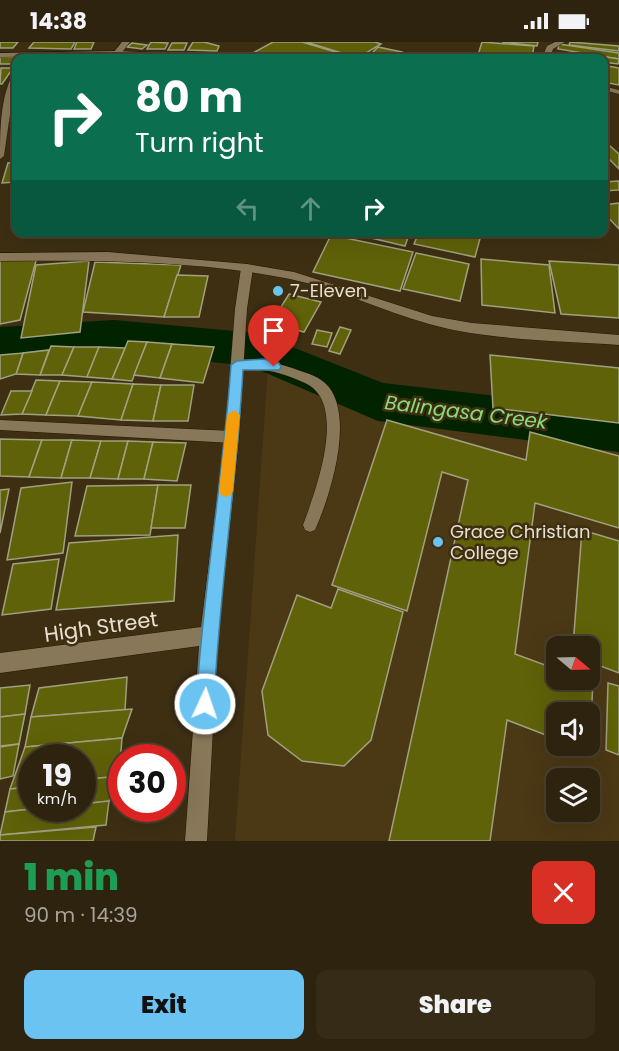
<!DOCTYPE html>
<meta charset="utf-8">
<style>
body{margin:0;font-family:Poppins,sans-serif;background:#362b17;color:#f1f3f6;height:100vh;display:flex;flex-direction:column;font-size:22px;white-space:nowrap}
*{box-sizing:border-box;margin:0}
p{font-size:20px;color:#a7a49e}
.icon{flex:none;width:33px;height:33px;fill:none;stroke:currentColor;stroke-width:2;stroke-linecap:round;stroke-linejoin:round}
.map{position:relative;height:799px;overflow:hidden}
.panel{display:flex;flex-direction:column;background:#2e230e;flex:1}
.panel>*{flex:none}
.top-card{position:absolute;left:12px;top:12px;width:596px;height:183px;border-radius:12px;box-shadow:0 6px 24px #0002,0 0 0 2px #49402e;background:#0b6e4f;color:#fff;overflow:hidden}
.needle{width:39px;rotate:109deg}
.fabs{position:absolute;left:546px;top:594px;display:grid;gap:12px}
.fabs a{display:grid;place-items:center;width:54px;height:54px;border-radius:12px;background:#2e230e;box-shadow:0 6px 24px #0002,0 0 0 2px #49402e;font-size:30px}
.speed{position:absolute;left:18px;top:702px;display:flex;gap:12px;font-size:30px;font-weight:700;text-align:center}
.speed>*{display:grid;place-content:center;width:78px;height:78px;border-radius:50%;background:#2e230e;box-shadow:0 6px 24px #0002,0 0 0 2px #49402e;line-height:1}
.speed small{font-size:15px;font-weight:400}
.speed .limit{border:9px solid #d22;background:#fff;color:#111}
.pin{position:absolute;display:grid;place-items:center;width:51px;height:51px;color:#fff;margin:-62px -26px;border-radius:50% 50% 50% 0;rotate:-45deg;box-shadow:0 0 6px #0007}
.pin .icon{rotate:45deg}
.me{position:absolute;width:66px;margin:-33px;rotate:3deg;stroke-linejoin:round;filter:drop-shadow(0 0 4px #0008)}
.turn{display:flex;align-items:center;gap:21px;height:126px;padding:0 24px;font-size:27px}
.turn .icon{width:78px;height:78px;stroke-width:2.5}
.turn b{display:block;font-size:42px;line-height:51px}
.lanes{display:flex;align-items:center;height:57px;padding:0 24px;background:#0003;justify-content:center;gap:30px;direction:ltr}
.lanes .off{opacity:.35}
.round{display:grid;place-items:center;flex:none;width:63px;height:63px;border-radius:12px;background:#362b17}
.overview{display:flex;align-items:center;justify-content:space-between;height:102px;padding:0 24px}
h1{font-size:36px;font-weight:800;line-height:45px;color:#1e9e55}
.button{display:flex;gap:12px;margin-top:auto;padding:12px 24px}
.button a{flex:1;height:69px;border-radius:12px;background:#6ac3f1;color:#111;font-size:24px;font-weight:800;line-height:69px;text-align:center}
.button a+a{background:#362b17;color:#f1f3f6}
.status{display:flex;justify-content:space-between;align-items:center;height:42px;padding:0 30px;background:#2e230e;direction:ltr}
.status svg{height:16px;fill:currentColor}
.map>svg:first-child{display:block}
.built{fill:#4b3815;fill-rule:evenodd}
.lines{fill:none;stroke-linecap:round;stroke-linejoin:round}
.river{fill:#012300;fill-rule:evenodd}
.building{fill:#606209;stroke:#9fa180;stroke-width:1.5}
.service-casing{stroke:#251700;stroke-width:1}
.pedestrian-casing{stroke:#251700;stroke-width:1}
.minor-casing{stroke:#251700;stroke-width:1}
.tertiary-casing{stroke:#251700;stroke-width:1}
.service{fill:#887759;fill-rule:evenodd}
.pedestrian{fill:#887759;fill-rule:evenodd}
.minor{fill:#887759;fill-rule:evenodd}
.tertiary{fill:#887759;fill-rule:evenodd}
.route{fill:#6ac3f1;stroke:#457f9d;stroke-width:1.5}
.slow{fill:#f59e0b}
.poi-dot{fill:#6ac3f1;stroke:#3e2f13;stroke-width:2}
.labels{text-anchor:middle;stroke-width:5;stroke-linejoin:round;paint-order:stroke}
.poi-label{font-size:18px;fill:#e8dfcf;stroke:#3e2f13;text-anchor:start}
.water-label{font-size:20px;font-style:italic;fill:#86dd7b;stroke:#3e2f13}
.near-street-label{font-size:21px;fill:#e8dfcf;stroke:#3e2f13}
</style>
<div class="status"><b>14:38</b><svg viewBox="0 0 49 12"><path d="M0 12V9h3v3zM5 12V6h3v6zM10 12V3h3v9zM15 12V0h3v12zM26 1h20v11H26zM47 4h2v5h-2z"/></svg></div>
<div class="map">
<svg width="619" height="799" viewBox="0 0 619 799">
<rect width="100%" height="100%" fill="#3e2f13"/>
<!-- built -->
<path class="built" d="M268,325L395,372L619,396V799H235ZM556,604H590V638H556ZM556,670H590V704H556ZM556,736H590V770H556Z"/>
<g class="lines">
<!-- river -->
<path class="river" d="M114,278L257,291L383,341L619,368V410L378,379L250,324L114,310L0,317V285Z"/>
</g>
<!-- building -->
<g class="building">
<path d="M0,0H18L13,6H0Z"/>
<path d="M34,0H75L71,7L29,6Z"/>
<path d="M77,0H94L91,7H74Z"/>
<path d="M151,0L168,1L165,7H147Z"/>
<path d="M193,0H204L219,4L217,9L188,8Z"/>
<path d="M273,0H302L349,14L346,16H264L251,12Z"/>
<path d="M306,0H375L381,2L358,16Z"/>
<path d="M482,0L534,4L532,16L478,13Z"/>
<path d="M502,0H538L537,4Z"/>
<path d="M570,0L619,4V9L569,3Z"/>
<path d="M132,1L147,3L142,7L127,5Z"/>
<path d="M172,1H187L184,8H168Z"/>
<path d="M559,2L619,11V17L558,7Z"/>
<path d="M378,5L402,10L396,16H367Z"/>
<path d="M593,13L619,17L618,22L603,20V16H592Z"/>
<path d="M0,15H17L14,22H0Z"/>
<path d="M608,24L619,26V43L603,40Z"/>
<path d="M1,26H13L2,42H0Z"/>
<path d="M16,65V93L6,68Z"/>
<path d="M603,103L610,104L619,112V127L603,111Z"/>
<path d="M16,120V140L2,141L8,121Z"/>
<path d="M619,139V148L603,149V140Z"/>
<path d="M619,161V187L603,170V163Z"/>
<path d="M214,190H248L246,196L212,194Z"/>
<path d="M346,190H410L405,204Z"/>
<path d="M419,190H468L481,193L475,215L414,202Z"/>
<path d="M331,193L413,210L400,249L313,230Z"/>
<path d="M416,211L469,222L460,259L403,247Z"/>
<path d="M37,215L20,278L0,282V217Z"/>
<path d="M481,217L549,223L555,271L482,263Z"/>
<path d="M89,219L80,290L21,296L36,223Z"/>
<path d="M549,219L619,223V276L561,272Z"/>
<path d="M95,220L181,223L164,275L83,270Z"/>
<path d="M177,233L208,234L199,275H164Z"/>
<path d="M289,252L321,260L304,290L271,281Z"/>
<path d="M340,285L351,288L340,312L329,309Z"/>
<path d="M317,288L332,291L327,305L312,302Z"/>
<path d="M128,299L147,300L132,339L112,337Z"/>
<path d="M147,300L172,302L160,336L134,333Z"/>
<path d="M172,302L214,305L203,341L160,336Z"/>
<path d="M51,304L74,305L62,333H40Z"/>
<path d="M74,305H99L87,335L62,333Z"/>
<path d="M99,305L125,306L112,337L87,335Z"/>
<path d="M49,308L40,333L16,332L23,311Z"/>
<path d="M23,311L16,332L0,337V313Z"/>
<path d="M490,313L619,326V381L493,366Z"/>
<path d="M36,338L60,339L46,373L22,372Z"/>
<path d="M60,339L92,340L78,374L46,373Z"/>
<path d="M92,340L133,342L121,378L78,374Z"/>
<path d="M133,342L161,343L153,379L121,378Z"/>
<path d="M161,343H194L188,379H153Z"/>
<path d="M11,349H32L22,372L1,373Z"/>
<path d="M387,378L526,418L530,390L619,414V486L535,461L515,612L556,627V638H586L593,640L590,697V670H556V697L507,678L490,799H389L468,438L442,430L407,569L332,543Z"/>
<path d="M0,397L42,398L29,435L0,434Z"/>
<path d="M42,398H72L61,436L29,435Z"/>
<path d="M72,398L101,399L90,436H61Z"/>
<path d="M101,399H128L118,437L90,436Z"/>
<path d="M128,399L153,400L144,437H118Z"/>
<path d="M153,400L186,401L177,439L144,437Z"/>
<path d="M72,440L63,511L7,518L21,446Z"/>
<path d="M158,443L150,493L75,494L87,444Z"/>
<path d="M158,443H191L185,486H151Z"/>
<path d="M9,447L0,491V448Z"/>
<path d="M582,488L619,499V631L590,620V604H573Z"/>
<path d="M178,493L174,559L56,568L69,501Z"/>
<path d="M59,517L51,567L2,573L13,522Z"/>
<path d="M338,547L403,570L371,698L344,724L302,719L268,693L262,649L297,553L331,566Z"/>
<path d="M127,635L125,668L31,675L39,646Z"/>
<path d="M608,641L619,644V713L606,708Z"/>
<path d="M30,643L25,672L0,675V646Z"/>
<path d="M132,667L122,696L25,705L31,675Z"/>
<path d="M25,672L19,702L0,704V675Z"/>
<path d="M122,696L119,734L82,738V716H32V745L10,747L25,705Z"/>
<path d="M19,702L13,734L0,737V705Z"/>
<path d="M119,734L109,759L82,762V738Z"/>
<path d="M32,745V766H39L5,770L10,747Z"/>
<path d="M109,759L106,783L0,793L5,770L39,766H82V762Z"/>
<path d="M96,785L93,799H0V793Z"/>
</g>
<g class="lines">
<!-- service casing -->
<g class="service-casing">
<g id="service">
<path d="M13,31H16L4,114L0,117C0,87 0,58 13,31Z"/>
<path d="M603,44L619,48V52L603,48Z"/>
<path d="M237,318C256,316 273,320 292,326C303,330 316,333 325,341C357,370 330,455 315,488L310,490L305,488L303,483C315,450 349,361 305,341C290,334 272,328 256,327C248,326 240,329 233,326L231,323L233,320Z"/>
<path d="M0,378L232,389L237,391L239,395L237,399L232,401L0,388Z"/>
</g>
</g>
<!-- pedestrian casing -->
<g class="pedestrian-casing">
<path id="pedestrian" d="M122,0H130L120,13H114L113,11Z"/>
</g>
<!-- minor casing -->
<g class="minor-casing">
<g id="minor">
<path d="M555,0H565L553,7L550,16H542L547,4Z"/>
<path d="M117,9L230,14L234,16L117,13L0,15V11Z"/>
<path d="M247,222L253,226L247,267L239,395L218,593L207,799H185L199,604L0,631V611L201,585L225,395L235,267L241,226Z"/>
</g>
</g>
<!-- tertiary casing -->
<g class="tertiary-casing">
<path id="tertiary" d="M108,210L247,222L294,230L432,274L472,281L619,293V303C557,298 490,299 429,282C383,269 338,247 290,237C195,218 96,218 0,219V211Z"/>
</g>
<!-- service -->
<use href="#service" class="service"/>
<!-- pedestrian -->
<use href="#pedestrian" class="pedestrian"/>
<!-- minor -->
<use href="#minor" class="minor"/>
<!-- tertiary -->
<use href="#tertiary" class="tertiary"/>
</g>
<!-- route -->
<path class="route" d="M264,317L279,321L281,325L279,328H243C237,439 219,550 214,662L211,668L205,671L198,668L196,662C203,548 223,437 231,323L237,319Z"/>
<!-- slow -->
<path class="slow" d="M234,368L240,373L233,449L231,453L226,455L221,453L219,449L227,373Z"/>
<!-- markers -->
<g class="poi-dot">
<circle cx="278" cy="249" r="6"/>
<circle cx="438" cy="500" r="6"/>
</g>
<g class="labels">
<!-- poi labels -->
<g class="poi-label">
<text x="290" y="255">7-Eleven</text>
<text x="450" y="496">Grace Christian<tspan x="450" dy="21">College</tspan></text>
</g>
<!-- water labels -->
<g class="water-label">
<text transform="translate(466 370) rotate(7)" y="7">Balingasa Creek</text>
</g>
<!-- near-street labels -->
<g class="near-street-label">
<text transform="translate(101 585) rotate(-8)" y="7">High Street</text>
</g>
</g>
</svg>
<div class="fabs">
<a><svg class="needle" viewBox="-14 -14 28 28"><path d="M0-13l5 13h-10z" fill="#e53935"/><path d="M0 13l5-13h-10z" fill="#a7a49e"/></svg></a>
<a><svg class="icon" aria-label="sound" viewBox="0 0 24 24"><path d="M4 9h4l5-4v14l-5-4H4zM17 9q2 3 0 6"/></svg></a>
<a><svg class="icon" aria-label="layers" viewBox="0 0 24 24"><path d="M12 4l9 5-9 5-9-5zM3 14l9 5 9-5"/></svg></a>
</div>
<div class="speed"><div>19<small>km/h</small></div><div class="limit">30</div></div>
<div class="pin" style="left:274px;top:325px;background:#d93025"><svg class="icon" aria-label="arrive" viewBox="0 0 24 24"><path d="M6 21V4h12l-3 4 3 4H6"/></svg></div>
<svg class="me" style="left:205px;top:662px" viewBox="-20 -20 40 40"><circle r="17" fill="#6ac3f1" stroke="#fff" stroke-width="3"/><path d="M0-11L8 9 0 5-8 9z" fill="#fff"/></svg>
<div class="top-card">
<div class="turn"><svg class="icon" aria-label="right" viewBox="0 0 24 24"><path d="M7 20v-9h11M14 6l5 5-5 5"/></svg><div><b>80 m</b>Turn right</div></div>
<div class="lanes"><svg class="icon off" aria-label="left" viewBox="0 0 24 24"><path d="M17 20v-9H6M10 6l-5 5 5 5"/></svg><svg class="icon off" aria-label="ahead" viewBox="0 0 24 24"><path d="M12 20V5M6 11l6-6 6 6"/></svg><svg class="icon" aria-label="right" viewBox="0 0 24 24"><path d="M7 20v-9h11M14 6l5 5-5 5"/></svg></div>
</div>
</div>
<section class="panel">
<div class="overview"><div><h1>1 min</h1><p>90 m · 14:39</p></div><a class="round" style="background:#d93025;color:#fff"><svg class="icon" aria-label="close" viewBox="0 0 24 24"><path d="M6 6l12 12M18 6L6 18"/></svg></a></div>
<div class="button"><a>Exit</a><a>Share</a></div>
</section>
